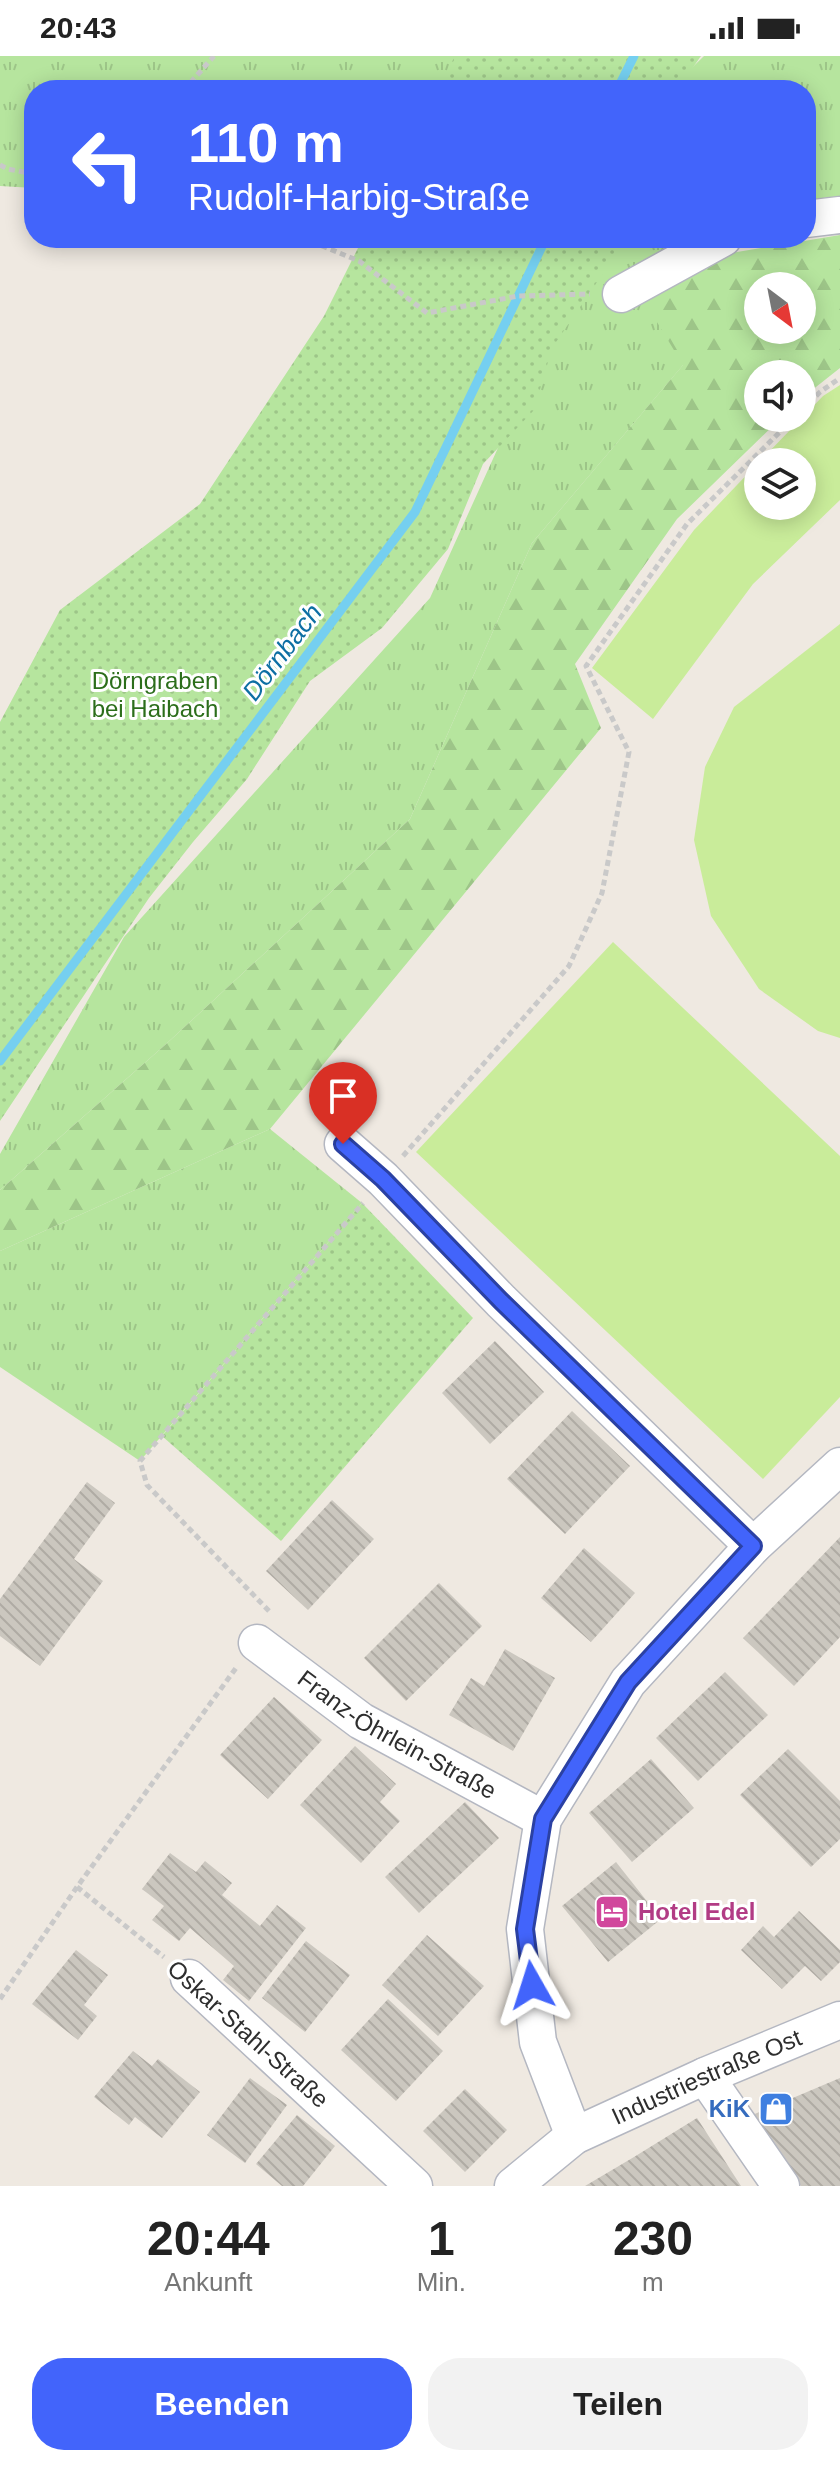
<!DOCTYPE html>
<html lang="de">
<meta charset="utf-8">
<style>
body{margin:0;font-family:Arial,sans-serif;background:#f2f2f2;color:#222;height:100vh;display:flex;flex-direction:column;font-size:30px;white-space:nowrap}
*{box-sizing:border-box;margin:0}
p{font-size:26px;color:#767676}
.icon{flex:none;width:44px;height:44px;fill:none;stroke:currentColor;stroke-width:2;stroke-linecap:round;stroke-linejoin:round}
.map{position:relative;height:2130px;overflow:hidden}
.drawer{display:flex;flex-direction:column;background:#fff;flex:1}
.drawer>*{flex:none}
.banner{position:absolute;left:24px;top:24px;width:792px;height:168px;border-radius:32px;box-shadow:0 4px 20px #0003;background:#4264fb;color:#fff;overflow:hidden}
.needle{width:52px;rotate:148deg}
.buttons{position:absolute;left:744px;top:216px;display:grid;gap:16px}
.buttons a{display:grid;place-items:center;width:72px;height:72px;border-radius:50%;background:#fff;box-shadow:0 4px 20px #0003;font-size:40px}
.pin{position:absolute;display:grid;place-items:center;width:68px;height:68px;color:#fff;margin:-82px -34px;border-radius:50% 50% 50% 0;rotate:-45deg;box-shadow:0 0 8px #0007}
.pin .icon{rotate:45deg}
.me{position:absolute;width:88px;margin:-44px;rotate:354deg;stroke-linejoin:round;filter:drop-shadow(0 0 6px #0008)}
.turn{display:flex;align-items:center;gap:28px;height:168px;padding:0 32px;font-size:36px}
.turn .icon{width:104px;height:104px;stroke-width:2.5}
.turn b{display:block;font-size:56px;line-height:68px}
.eta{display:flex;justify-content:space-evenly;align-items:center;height:136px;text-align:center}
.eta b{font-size:48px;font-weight:700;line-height:56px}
.button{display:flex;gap:16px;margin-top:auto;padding:16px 32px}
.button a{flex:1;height:92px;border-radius:32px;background:#4264fb;color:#fff;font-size:32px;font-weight:700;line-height:92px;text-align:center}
.button a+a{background:#f2f2f2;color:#222}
.status{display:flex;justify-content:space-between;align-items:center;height:56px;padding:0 40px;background:#fff;direction:ltr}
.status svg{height:22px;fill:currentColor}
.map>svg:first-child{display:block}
.grass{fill:url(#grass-tufts)}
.forest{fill:url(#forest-firs);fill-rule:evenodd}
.park{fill:url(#park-dots)}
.pitch{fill:#c9ec9a}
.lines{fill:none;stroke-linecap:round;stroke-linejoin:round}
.stream{stroke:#75cff0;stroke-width:9}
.building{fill:url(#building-back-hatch)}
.minor-casing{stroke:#b4b7c1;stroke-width:39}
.path{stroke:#c9c9c9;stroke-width:5;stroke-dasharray:6 4;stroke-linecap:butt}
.minor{stroke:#fff;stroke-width:36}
.route-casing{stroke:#2b41a3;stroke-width:20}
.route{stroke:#4264fb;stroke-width:14}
.labels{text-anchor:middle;stroke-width:6;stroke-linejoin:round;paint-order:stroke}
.park-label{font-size:24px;fill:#2c6e1b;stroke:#fff}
.street-label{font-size:24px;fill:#2e2e2e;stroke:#fff}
.hotel-label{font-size:24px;font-weight:bold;fill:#b23c85;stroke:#fff;text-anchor:start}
.shop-label{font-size:24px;font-weight:bold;fill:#366cbe;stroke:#fff;text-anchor:end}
.water-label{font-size:26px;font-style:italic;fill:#0d6fa3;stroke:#fff}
</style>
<div class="status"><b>20:43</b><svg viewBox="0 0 49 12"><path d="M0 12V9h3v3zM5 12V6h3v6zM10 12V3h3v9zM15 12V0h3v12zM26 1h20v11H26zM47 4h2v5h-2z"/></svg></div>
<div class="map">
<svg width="840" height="2130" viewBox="0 0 840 2130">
<defs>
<pattern id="grass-tufts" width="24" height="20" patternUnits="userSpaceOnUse" patternTransform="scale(2)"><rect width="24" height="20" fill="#b6e59e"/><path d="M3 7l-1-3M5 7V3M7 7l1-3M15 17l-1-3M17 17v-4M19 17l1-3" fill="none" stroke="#9dc588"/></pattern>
<pattern id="forest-firs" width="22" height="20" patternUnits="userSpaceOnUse" patternTransform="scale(2)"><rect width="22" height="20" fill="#b6e59e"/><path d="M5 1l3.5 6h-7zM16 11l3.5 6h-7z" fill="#9dc588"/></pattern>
<pattern id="park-dots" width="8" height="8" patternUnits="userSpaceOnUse" patternTransform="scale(2)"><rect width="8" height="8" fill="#b6e59e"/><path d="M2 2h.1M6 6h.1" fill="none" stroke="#9dc588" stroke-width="1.8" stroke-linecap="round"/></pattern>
<pattern id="building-back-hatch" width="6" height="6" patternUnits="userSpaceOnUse" patternTransform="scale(2)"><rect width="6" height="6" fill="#cbc7bf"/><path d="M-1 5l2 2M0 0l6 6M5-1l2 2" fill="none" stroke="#afaba4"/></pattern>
</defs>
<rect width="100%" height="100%" fill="#efe9e1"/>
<!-- grass -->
<g class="grass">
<path d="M0,0H557L549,34H34V132L0,130Z"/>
<path d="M704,0H840V140L806,144V34H669Z"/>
<path d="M593,182H731L684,308L532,487L410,763L165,989L0,1134V1098L124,881L430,542Z"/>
<path d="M270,1073L362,1147L140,1405L0,1311V1195Z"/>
</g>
<!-- forest -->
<path class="forest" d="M840,179V312L802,342V318H758V362H781L677,463L575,608L601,672L270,1073L0,1195V1134L165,989L410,763L532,487L683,309L646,248L707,201ZM758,230H802V274H758Z"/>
<!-- park -->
<g class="park">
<path d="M455,0H701L677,34H437Z"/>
<path d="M363,182H623L608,210L552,292L534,354L483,408L448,493L382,572L310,625L247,723L193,786L149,842L0,1065V666L60,554L200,448L324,260Z"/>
<path d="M362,1147L473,1262L281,1485L162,1380Z"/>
</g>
<!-- pitch -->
<g class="pitch">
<path d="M840,329V444L753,528L653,663L592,612L694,474L758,407V450H802V406H759L823,340Z"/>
<path d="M840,568V982L818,975L759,933L711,860L694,784L705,711L734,651Z"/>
<path d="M613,886L840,1100V1341L763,1423L416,1096Z"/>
</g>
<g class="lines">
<!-- stream -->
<g class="stream">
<path d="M617,34L634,0"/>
<path d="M0,1005L415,456L546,182"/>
</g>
</g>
<!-- building -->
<g class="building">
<path d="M495,1285L544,1336L490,1388L442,1337Z"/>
<path d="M572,1355L630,1410L565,1478L507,1423Z"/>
<path d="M87,1426L115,1447L74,1503L103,1525L40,1610L0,1580V1543Z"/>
<path d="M332,1444L374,1483L308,1554L266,1515Z"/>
<path d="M840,1481V1581L794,1630L743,1582Z"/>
<path d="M584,1492L635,1537L591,1586L541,1542Z"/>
<path d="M439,1527L482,1570L406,1645L364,1602Z"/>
<path d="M505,1593L555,1622L513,1695L449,1659L471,1622L484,1630Z"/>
<path d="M725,1616L768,1659L698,1725L656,1682Z"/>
<path d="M274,1641L322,1684L268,1743L220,1699Z"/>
<path d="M355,1690L396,1728L380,1746L400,1765L361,1807L300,1749Z"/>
<path d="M788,1693L840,1745V1783L811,1811L740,1739Z"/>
<path d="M651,1703L694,1752L632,1806L589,1757Z"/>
<path d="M465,1746L499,1782L419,1857L385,1821Z"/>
<path d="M170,1797L196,1816L205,1805L232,1827L222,1839L260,1870L277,1849L306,1872L249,1945L223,1924L234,1910L190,1872L179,1885L152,1864L164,1850L142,1833Z"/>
<path d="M616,1806L661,1863L608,1906L562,1850Z"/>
<path d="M799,1855L840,1894V1906L821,1925L805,1910L782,1933L741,1894L763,1870L774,1881Z"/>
<path d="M427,1879L484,1930L438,1980L382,1929Z"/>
<path d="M306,1885L350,1919L305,1976L262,1942Z"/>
<path d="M76,1894L108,1919L84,1949L97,1960L78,1984L32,1948Z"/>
<path d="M388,1943L443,1995L396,2045L341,1994Z"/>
<path d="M133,1995L152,2010L158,2003L200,2036L162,2082L135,2061L129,2069L94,2041Z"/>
<path d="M250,2022L287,2049L245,2107L207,2079Z"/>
<path d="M840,2022V2130H801L750,2060Z"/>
<path d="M465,2033L507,2074L465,2116L423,2075Z"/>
<path d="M297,2059L335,2090L303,2130H282L256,2108Z"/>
<path d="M697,2062L741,2130H585L634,2101Z"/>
</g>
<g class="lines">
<!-- minor casing -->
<g class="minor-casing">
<g id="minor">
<path d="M806,163L840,159"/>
<path d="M621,238L723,182"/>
<path d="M343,1088L383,1123L501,1245L753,1490"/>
<path id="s1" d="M257,1587L361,1665L543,1763"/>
<path d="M189,1922L414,2130"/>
<path d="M705,2020L781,2130"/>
<path d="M574,2080L538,1986L525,1873L543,1763L628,1626L753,1490L840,1410"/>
<path id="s2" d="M513,2130L574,2080L705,2020L840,1964"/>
</g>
</g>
<!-- path -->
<g class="path">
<path d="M184,34L214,0"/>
<path d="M0,109L8,113L34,118"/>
<path d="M303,182L359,205L427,257L518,240L590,238"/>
<path d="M802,354L820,336L840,322"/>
<path d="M403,1100L569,910L602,837L629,696L586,610L687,468L794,362"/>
<path d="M269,1555L147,1429L140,1405L363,1147"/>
<path d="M77,1831L164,1901"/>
<path d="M0,1943L77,1831L236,1612"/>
</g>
<!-- minor -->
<use href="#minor" class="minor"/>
</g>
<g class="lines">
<!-- route casing -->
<g class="route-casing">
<path id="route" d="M343,1088L383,1123L501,1245L753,1490L628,1626L543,1763L525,1873L532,1929"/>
</g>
<!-- route -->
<use href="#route" class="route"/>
</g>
<!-- icons -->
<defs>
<g id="hotel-square" transform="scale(1.8)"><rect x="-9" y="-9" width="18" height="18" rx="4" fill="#d1479c" stroke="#fff"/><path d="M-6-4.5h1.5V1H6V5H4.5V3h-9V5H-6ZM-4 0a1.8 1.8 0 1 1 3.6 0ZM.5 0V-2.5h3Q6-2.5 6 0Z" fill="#fff"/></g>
<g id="shop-square" transform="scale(1.8)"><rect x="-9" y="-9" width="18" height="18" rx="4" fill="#3f7fe0" stroke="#fff"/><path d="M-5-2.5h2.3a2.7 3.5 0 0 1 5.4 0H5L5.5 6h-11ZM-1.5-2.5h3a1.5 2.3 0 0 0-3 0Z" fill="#fff"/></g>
</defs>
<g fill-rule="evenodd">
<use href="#hotel-square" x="612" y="1856"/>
<use href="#shop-square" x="776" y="2053"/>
</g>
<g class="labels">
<!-- park labels -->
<g class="park-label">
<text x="155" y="633">Dörngraben<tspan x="155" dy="28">bei Haibach</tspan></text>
</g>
<!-- street labels -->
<g class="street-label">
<text dy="8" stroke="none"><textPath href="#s1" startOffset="168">Franz-Öhrlein-Straße</textPath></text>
<text transform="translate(248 1978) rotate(42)" y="8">Oskar-Stahl-Straße</text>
<text dy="8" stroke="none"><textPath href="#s2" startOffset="224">Industriestraße Ost</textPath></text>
</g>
<!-- hotel labels -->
<g class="hotel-label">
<text x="638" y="1864">Hotel Edel</text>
</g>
<!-- shop labels -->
<g class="shop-label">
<text x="750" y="2061">KiK</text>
</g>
<!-- water labels -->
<g class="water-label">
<text transform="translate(282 596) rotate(-53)" y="9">Dörnbach</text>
</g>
</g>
</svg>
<div class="buttons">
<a><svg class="needle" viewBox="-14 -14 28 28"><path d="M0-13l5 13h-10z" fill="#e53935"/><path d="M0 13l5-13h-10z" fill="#767676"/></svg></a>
<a><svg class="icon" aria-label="sound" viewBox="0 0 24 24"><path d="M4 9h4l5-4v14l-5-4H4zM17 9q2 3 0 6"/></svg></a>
<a><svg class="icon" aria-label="layers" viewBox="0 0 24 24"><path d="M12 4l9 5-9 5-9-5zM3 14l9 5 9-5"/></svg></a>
</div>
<div class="pin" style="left:343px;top:1088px;background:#d93025"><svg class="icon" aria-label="arrive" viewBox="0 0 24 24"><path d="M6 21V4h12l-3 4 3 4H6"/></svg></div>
<svg class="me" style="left:532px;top:1929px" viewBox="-20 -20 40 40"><path d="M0-17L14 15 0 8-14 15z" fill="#4264fb" stroke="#fff" stroke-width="4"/></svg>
<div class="banner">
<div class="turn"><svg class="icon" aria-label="left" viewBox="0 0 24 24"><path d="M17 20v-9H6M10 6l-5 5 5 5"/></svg><div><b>110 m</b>Rudolf-Harbig-Straße</div></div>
</div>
</div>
<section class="drawer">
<div class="eta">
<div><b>20:44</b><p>Ankunft</p></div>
<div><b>1</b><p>Min.</p></div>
<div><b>230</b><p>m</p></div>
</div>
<div class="button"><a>Beenden</a><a>Teilen</a></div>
</section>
